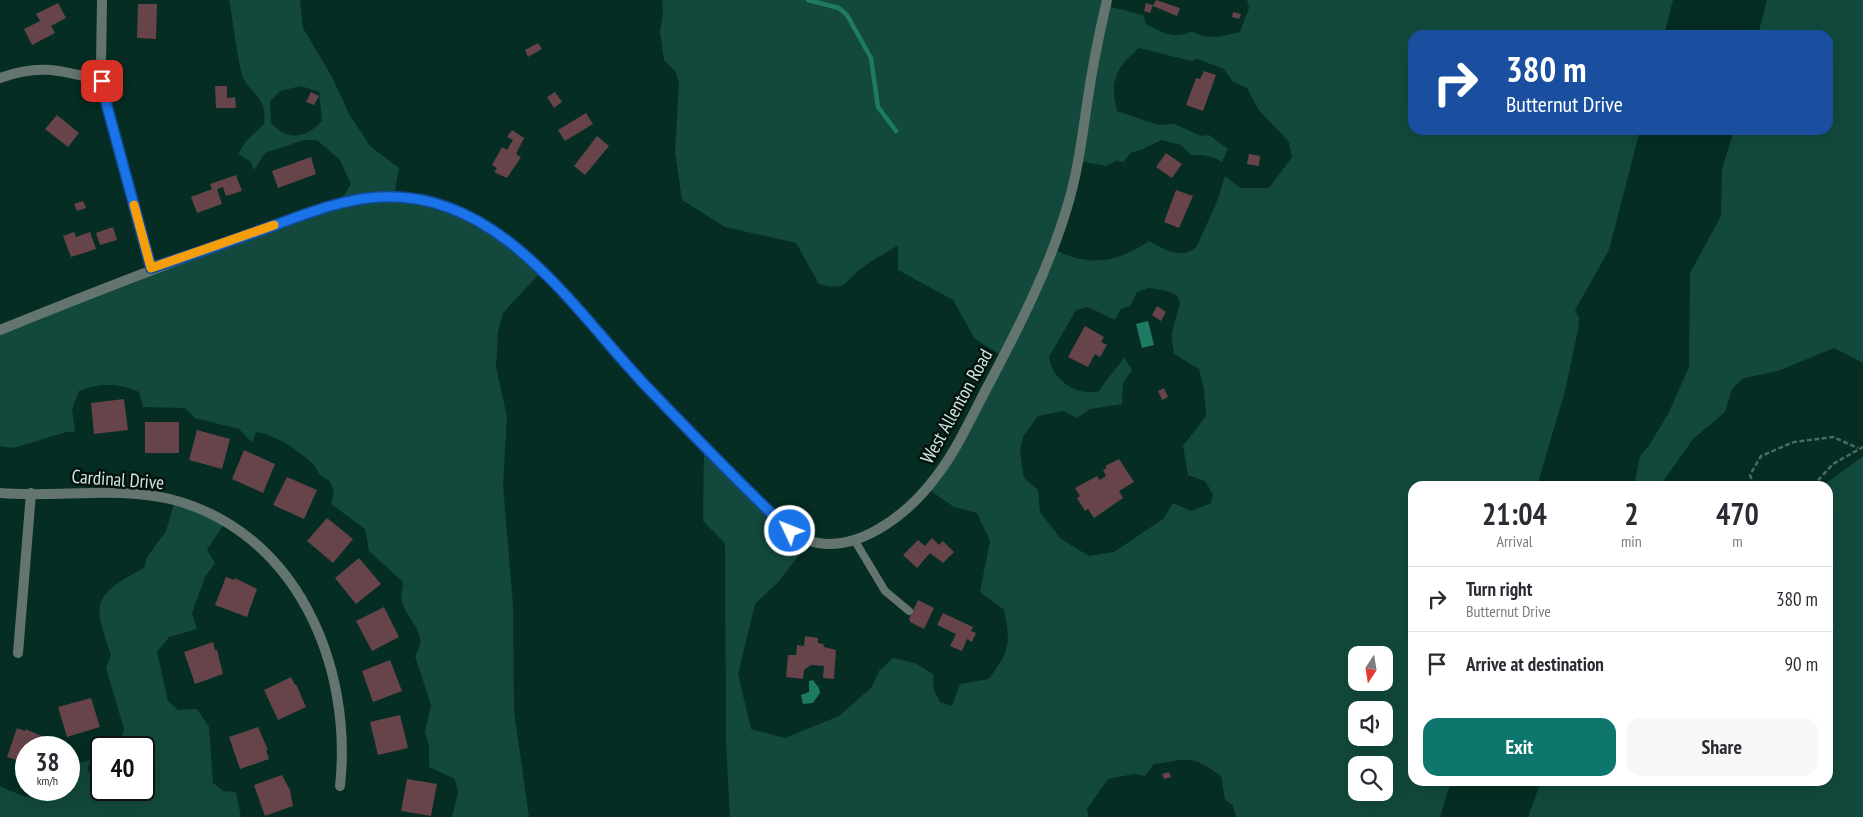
<!DOCTYPE html>
<style>
body{margin:0;font-family:"PT Sans Narrow",sans-serif;background:#f7f7f7;color:#2b2b33;height:100vh;display:flex;flex-direction:column;font-size:19px;white-space:nowrap}
*{box-sizing:border-box;margin:0}
p{font-size:16px;color:#7c7c81}
.icon{flex:none;width:28px;height:28px;fill:none;stroke:currentColor;stroke-width:2;stroke-linecap:round;stroke-linejoin:round}
.map{position:relative;flex:1;overflow:hidden}
.side{position:absolute;left:1408px;top:481px;width:425px;height:305px;display:flex;flex-direction:column;background:#fff;border-radius:15px;box-shadow:0 5px 20px #0002}
.side>*{flex:none}
.guide{position:absolute;left:1408px;top:30px;width:425px;height:105px;border-radius:15px;box-shadow:0 5px 20px #0002;background:#1a4fa0;color:#fff;overflow:hidden}
.needle{width:32px;rotate:192deg}
.controls{position:absolute;left:1348px;top:646px;display:grid;gap:10px}
.controls a{display:grid;place-items:center;width:45px;height:45px;border-radius:10px;background:#fff;box-shadow:0 5px 20px #0002;font-size:25px}
.speed{position:absolute;left:15px;top:736px;display:flex;gap:10px;font-size:25px;font-weight:700;text-align:center}
.speed>*{display:grid;place-content:center;width:65px;height:65px;border-radius:50%;background:#fff;box-shadow:0 5px 20px #0002;line-height:1}
.speed small{font-size:12px;font-weight:400}
.speed .limit{border:2px solid #111;border-radius:8px;background:#fff;color:#111}
.pin{position:absolute;display:grid;place-items:center;width:42px;height:42px;color:#fff;margin:-21px;border-radius:10px;box-shadow:0 2px 8px #0006}
.me{position:absolute;width:55px;margin:-28px;rotate:313deg;stroke-linejoin:round;filter:drop-shadow(0 0 4px #0008)}
.turn{display:flex;align-items:center;gap:18px;height:105px;padding:0 15px;font-size:22px}
.turn .icon{width:65px;height:65px;stroke-width:2.5}
.turn b{display:block;font-size:35px;line-height:42px}
.eta{display:flex;justify-content:space-evenly;align-items:center;height:85px;text-align:center}
.eta b{font-size:30px;font-weight:800;line-height:35px}
.button{display:flex;gap:10px;margin-top:auto;padding:10px 15px}
.button a{flex:1;height:58px;border-radius:15px;background:#0f766e;color:#fff;font-size:20px;font-weight:800;line-height:58px;text-align:center}
.button a+a{background:#f7f7f7;color:#2b2b33}
ul{padding:0;list-style:none}
li{display:flex;align-items:center;gap:15px;height:65px;padding:0 15px;border-top:1px solid #e1e1e2}
li div{flex:1}
li b{display:block;font-size:19px}
li em{font-style:normal}
.map>svg:first-child{display:block}
.green{fill:#12493c;fill-rule:evenodd}
.water{fill:#1e7a63}
.lines{fill:none;stroke-linecap:round;stroke-linejoin:round}
.stream{stroke:#1e7a63;stroke-width:4.5}
.building{fill:#664449}
.path{stroke:#496b61;stroke-width:2.5;stroke-dasharray:5 2.5;stroke-linecap:butt}
.service{stroke:#64756f;stroke-width:8}
.minor{stroke:#64756f;stroke-width:10}
.tertiary{stroke:#64756f;stroke-width:10}
.route-casing{stroke:#114b97;stroke-width:12}
.route{stroke:#1a73e8;stroke-width:9}
.slow{stroke:#f59e0b;stroke-width:9}
.labels{text-anchor:middle;stroke-width:5;stroke-linejoin:round;paint-order:stroke}
.street-label{font-size:19px;fill:#d1e6de;stroke:#04120e}
</style>
<div class="map">
<svg width="1863" height="817" viewBox="0 0 1863 817">
<rect width="100%" height="100%" fill="#052d23"/>
<!-- green -->
<g class="green">
<path d="M229,0H300L303,28L332,77L349,114L370,146L399,168L394,196L423,202L468,217L541,272L503,313L498,332L496,367L507,417L503,485L513,604L514,711L529,817H452L458,793L455,779L429,767V746L425,732L431,705L415,656C430,634 408,622 402,602C400,596 403,588 403,582L369,551L365,529L331,504L334,492L330,481C315,474 320,471 311,462C296,449 276,435 256,432L252,443L239,429L195,418L185,408L143,407L139,392C119,383 100,383 79,391L72,409L75,432H66L14,448L0,446V327L338,205L351,184L340,160L317,140H304L265,153L254,170L250,161L238,154L245,142L264,124C267,99 256,98 244,80C239,72 232,14 229,0ZM301,86L319,92L322,121C305,139 288,141 271,123L270,102L280,91Z"/>
<path d="M662,0H1108L1107,6L1143,15L1146,24C1163,33 1174,40 1192,31C1208,41 1222,36 1240,32L1249,8L1247,0H1673L1664,35H1412V130H1640L1609,250L1575,310L1579,318L1578,330L1565,391L1537,486H1412V781H1451L1440,817H1236L1233,805L1225,800L1221,776C1190,754 1190,759 1154,764L1145,776L1134,774L1108,779L1087,809L1089,817H730L726,741L725,543L703,521L704,449L809,542L779,581L755,604L738,674L751,729L785,738L839,716L871,688L879,671L893,658L915,663L933,674L934,690L940,702L952,706L960,684L989,679C1010,650 1011,645 1004,610L980,592L990,541L977,513L954,507L928,489L1001,355L975,339L953,300L898,270V245C887,253 873,259 862,268C842,283 849,291 819,284L796,243L725,227L682,200L675,152L679,83L675,71L664,60L660,32L663,10ZM1139,48L1191,61L1197,59L1224,69L1232,81L1247,88L1258,109L1289,142L1292,157L1269,188H1240L1225,176L1218,199L1197,246C1182,261 1164,249 1149,241C1117,263 1090,267 1055,250L1079,161L1106,166L1116,161L1124,162L1130,153L1141,150L1161,140L1181,145L1191,155C1202,155 1213,155 1222,162L1228,149L1209,135L1201,136L1175,124L1158,125L1117,111C1109,82 1116,67 1139,48ZM1148,288C1195,293 1177,303 1172,334C1171,340 1174,348 1174,354L1199,369L1204,389L1206,416L1183,446L1188,475L1205,481L1213,494L1211,503L1191,511L1173,503L1163,519L1114,552L1089,556L1061,539L1040,512L1038,490L1024,478L1020,452L1023,437L1038,416L1063,411L1077,418L1090,409L1122,404L1123,383L1132,370L1124,357C1116,370 1107,378 1099,391C1077,397 1052,380 1049,357L1076,310L1088,307L1115,320L1121,309L1130,306L1137,292ZM1356,655H1384V682H1356ZM1356,710H1384V738H1356ZM1356,765H1384V792H1356Z"/>
<path d="M1767,0H1863V363L1834,348L1778,371L1744,378L1732,389L1725,412L1693,439L1660,486H1634L1640,456L1650,444L1669,412L1689,367L1690,273L1721,216L1722,169L1734,130H1828V35H1758Z"/>
<path d="M1863,456V817H1528L1541,781H1828V486H1822Z"/>
<path d="M174,504L224,524L207,550L215,563L205,577L192,613L197,629L169,637L157,652L168,701L178,710L197,709L209,727L213,783L223,791L236,792L241,817H0V786C10,791 32,801 43,797C56,793 53,790 69,790V765L91,760L87,770L94,774L97,770H101V790H144V748L119,747L124,729L106,668L111,655C92,602 93,595 144,568L147,557L166,531Z"/>
</g>
<!-- water -->
<g class="water">
<path d="M1148,321L1154,345L1142,348L1136,324Z"/>
<path d="M813,680L819,688L820,693L813,703L803,704L801,695L809,692V681Z"/>
</g>
<g class="lines">
<!-- stream -->
<path class="stream" d="M808,0L839,8L847,15L871,58L878,107L896,131"/>
</g>
<!-- building -->
<g class="building">
<path d="M1156,0L1180,8L1177,16L1153,6Z"/>
<path d="M58,3L66,18L51,26L55,33L32,45L24,29L40,21L36,14Z"/>
<path d="M1146,3L1153,5L1150,13L1144,11Z"/>
<path d="M138,4H157L156,39L137,38Z"/>
<path d="M1233,12L1241,14L1239,19L1232,17Z"/>
<path d="M538,43L542,49L528,57L525,50Z"/>
<path d="M1204,71L1216,75L1203,111L1186,105L1196,78L1200,79Z"/>
<path d="M215,86H227V98L235,97L236,108H216Z"/>
<path d="M311,92L319,96L314,105L306,102Z"/>
<path d="M555,92L562,102L554,108L547,97Z"/>
<path d="M586,113L593,124L565,141L558,130Z"/>
<path d="M57,115L79,133L68,147L45,129Z"/>
<path d="M512,130L524,138L516,154L521,157L507,178L494,172L497,168L492,165L502,147L507,150L513,140L507,137Z"/>
<path d="M597,136L609,146L585,175L574,166Z"/>
<path d="M1166,153L1182,164L1172,178L1156,167Z"/>
<path d="M1249,154L1260,156L1259,166L1247,164Z"/>
<path d="M311,157L316,174L278,188L272,171Z"/>
<path d="M236,175L242,191L226,196L223,187L217,189L222,204L197,213L191,197L212,189L210,184Z"/>
<path d="M1176,190L1193,196L1179,228L1164,222Z"/>
<path d="M83,201L86,208L77,211L74,204Z"/>
<path d="M113,227L117,240L100,245L96,233Z"/>
<path d="M74,232L76,237L90,232L96,249L71,257L63,236Z"/>
<path d="M1157,306L1166,312L1161,321L1152,315Z"/>
<path d="M1085,326L1104,337L1101,342L1107,345L1100,357L1095,354L1088,367L1068,357Z"/>
<path d="M1164,388L1168,397L1162,400L1158,391Z"/>
<path d="M124,399L128,430L94,434L91,403Z"/>
<rect x="145" y="422" width="34" height="31"/>
<path d="M197,430L230,439L222,469L189,460Z"/>
<path d="M244,450L275,464L263,493L232,479Z"/>
<path d="M1119,459L1134,482L1119,491L1123,498L1094,518L1088,509L1085,511L1077,498L1080,496L1075,488L1097,476L1100,480L1106,476L1103,470L1107,468L1105,466Z"/>
<path d="M287,477L317,490L304,519L273,505Z"/>
<path d="M327,518L353,539L333,563L307,541Z"/>
<path d="M932,538L939,545L943,541L954,552L943,563L930,553L917,568L903,555L918,540L925,546Z"/>
<path d="M359,558L381,584L356,604L335,578Z"/>
<path d="M226,577L234,580L235,578L257,589L247,617L215,605Z"/>
<path d="M918,600L934,608L924,629L910,622L909,619Z"/>
<path d="M384,607L399,637L372,651L356,621Z"/>
<path d="M943,613L973,627L971,631L976,633L972,642L967,639L962,651L950,646L956,634L937,625Z"/>
<path d="M805,636L818,638V643L823,644L824,647L836,650L834,679L823,678L824,666L811,665L804,670L803,679L786,677L788,655H796L797,645L804,646Z"/>
<path d="M213,642L215,650H217L223,674L195,684L184,652Z"/>
<path d="M390,660L402,691L373,702L362,671Z"/>
<path d="M291,677L295,685L296,684L306,707L278,720L264,690Z"/>
<path d="M91,698L100,727L67,737L58,707Z"/>
<path d="M400,715L408,748L378,755L370,722Z"/>
<path d="M258,727L268,750H266L269,759L240,769L229,737Z"/>
<path d="M17,728L25,731V729L49,739L46,748H26V763L7,757Z"/>
<path d="M1169,772L1171,777L1164,779L1162,774Z"/>
<path d="M282,775L290,790L293,806L265,816L254,785Z"/>
<path d="M407,779L437,784L431,816L401,811Z"/>
</g>
<g class="lines">
<!-- path -->
<g class="path">
<path d="M1754,486L1750,475L1761,456L1794,442L1833,437L1858,448"/>
<path d="M1813,486L1833,464L1863,447"/>
</g>
<!-- service -->
<path class="service" d="M855,541L885,591L909,611"/>
<!-- minor -->
<g class="minor">
<path d="M102,0L101,67L107,106L151,269"/>
<path d="M0,78C41,63 62,71 103,81"/>
<path d="M0,493C56,498 115,486 170,499C297,531 353,666 340,786"/>
<path d="M18,653L31,493"/>
</g>
<!-- tertiary -->
<path class="tertiary" d="M0,330C84,296 168,263 253,233C294,218 337,199 381,197C501,191 574,310 646,386C693,436 741,485 790,531C796,534 801,538 807,540C855,557 908,514 935,478C958,449 973,413 991,380C1021,323 1050,266 1068,204C1078,171 1082,137 1087,104C1092,69 1099,34 1107,0"/>
</g>
<g class="lines">
<!-- route casing -->
<g class="route-casing">
<path id="route" d="M102,81L107,106L151,268C191,255 231,241 270,227C305,214 342,199 380,197C500,190 574,310 646,386C693,435 741,485 790,531"/>
</g>
<!-- route -->
<use href="#route" class="route"/>
<!-- slow -->
<path class="slow" d="M134,205L151,268L274,225"/>
</g>
<g class="labels">
<!-- street labels -->
<g class="street-label">
<text transform="translate(956 406) rotate(-61)" y="7">West Allenton Road</text>
<text transform="translate(118 479) rotate(4)" y="7">Cardinal Drive</text>
</g>
</g>
</svg>
<div class="controls">
<a><svg class="needle" viewBox="-14 -14 28 28"><path d="M0-13l5 13h-10z" fill="#e53935"/><path d="M0 13l5-13h-10z" fill="#7c7c81"/></svg></a>
<a><svg class="icon" aria-label="sound" viewBox="0 0 24 24"><path d="M4 9h4l5-4v14l-5-4H4zM17 9q2 3 0 6"/></svg></a>
<a><svg class="icon" aria-label="search" viewBox="0 0 24 24"><circle cx="10" cy="10" r="6"/><path d="M15 15l6 6"/></svg></a>
</div>
<div class="speed"><div>38<small>km/h</small></div><div class="limit">40</div></div>
<div class="pin" style="left:102px;top:81px;background:#d93025"><svg class="icon" aria-label="arrive" viewBox="0 0 24 24"><path d="M6 21V4h12l-3 4 3 4H6"/></svg></div>
<svg class="me" style="left:790px;top:531px" viewBox="-20 -20 40 40"><circle r="17" fill="#1a73e8" stroke="#fff" stroke-width="3"/><path d="M0-11L8 9 0 5-8 9z" fill="#fff"/></svg>
<div class="guide">
<div class="turn"><svg class="icon" aria-label="right" viewBox="0 0 24 24"><path d="M7 20v-9h11M14 6l5 5-5 5"/></svg><div><b>380 m</b>Butternut Drive</div></div>
</div>
<section class="side">
<div class="eta">
<div><b>21:04</b><p>Arrival</p></div>
<div><b>2</b><p>min</p></div>
<div><b>470</b><p>m</p></div>
</div>
<ul>
<li><svg class="icon" aria-label="right" viewBox="0 0 24 24"><path d="M7 20v-9h11M14 6l5 5-5 5"/></svg><div><b>Turn right</b><p>Butternut Drive</p></div><em>380 m</em></li>
<li><svg class="icon" aria-label="arrive" viewBox="0 0 24 24"><path d="M6 21V4h12l-3 4 3 4H6"/></svg><div><b>Arrive at destination</b></div><em>90 m</em></li>
</ul>
<div class="button"><a>Exit</a><a>Share</a></div>
</section>
</div>
